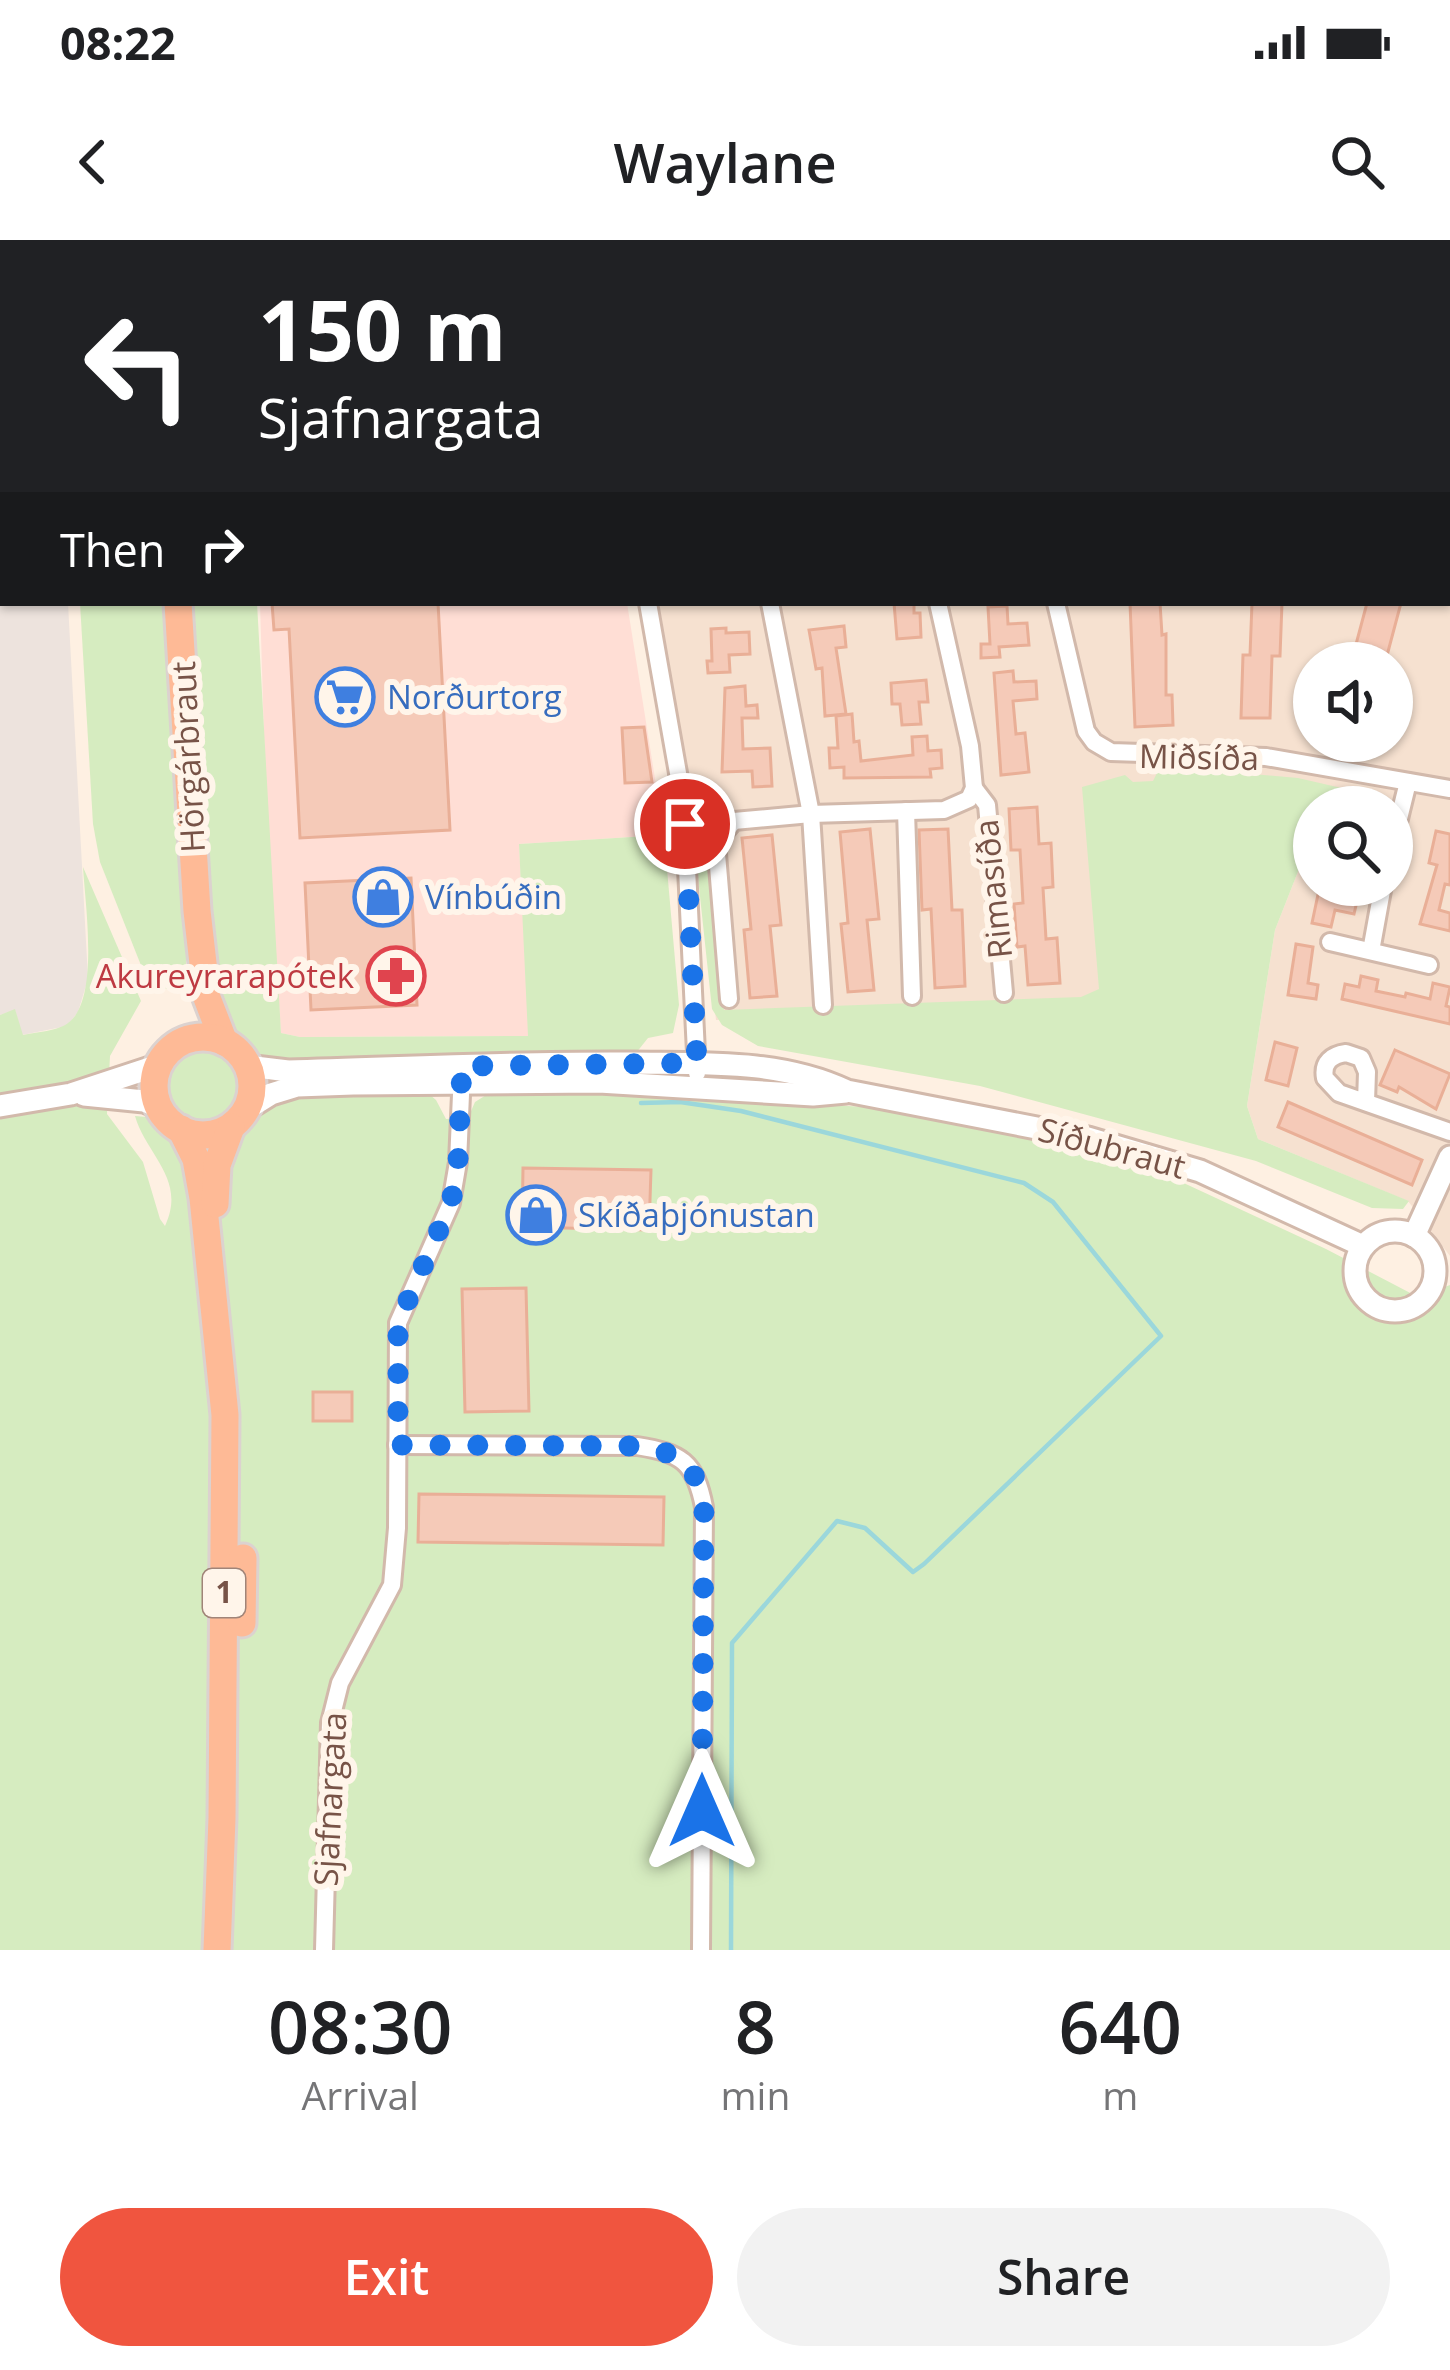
<!DOCTYPE html>
<meta charset="utf-8">
<style>
body{margin:0;font-family:"Open Sans",sans-serif;background:#f2f2f2;color:#202124;height:100vh;display:flex;flex-direction:column;font-size:45px;white-space:nowrap}
*{box-sizing:border-box;margin:0}
p{font-size:39px;color:#757577}
.icon{flex:none;width:66px;height:66px;fill:none;stroke:currentColor;stroke-width:2;stroke-linecap:round;stroke-linejoin:round}
.map{position:relative;height:1710px;overflow:hidden}
.details{display:flex;flex-direction:column;background:#fff;flex:1}
.details>*{flex:none}
.hud{position:absolute;left:0px;top:0px;width:1452px;height:366px;box-shadow:0 3px 9px #0004;background:#202124;color:#fff;overflow:hidden}
.buttons{position:absolute;left:1293px;top:402px;display:grid;gap:24px}
.buttons a{display:grid;place-items:center;width:120px;height:120px;border-radius:50%;background:#fff;box-shadow:0 3px 9px #0004;font-size:60px}
.pin{position:absolute;display:grid;place-items:center;width:102px;height:102px;color:#fff;margin:-51px;border:6px solid #fff;border-radius:50%;box-shadow:0 3px 12px #0007}
.me{position:absolute;width:132px;margin:-66px;rotate:0deg;stroke-linejoin:round;filter:drop-shadow(0 0 9px #0008)}
.turn{display:flex;align-items:center;gap:42px;height:252px;padding:0 60px;font-size:54px}
.turn .icon{width:156px;height:156px;stroke-width:2.5}
.turn b{display:block;font-size:84px;line-height:102px}
.then{display:flex;align-items:center;height:114px;padding:0 60px;background:#0003;gap:24px;font-size:45px}
.eta{display:flex;justify-content:space-evenly;align-items:center;height:204px;text-align:center}
.eta b{font-size:72px;font-weight:600;line-height:84px}
.button{display:flex;gap:24px;margin-top:auto;padding:24px 60px}
.button a{flex:1;height:138px;border-radius:72px;background:#f0553f;color:#fff;font-size:48px;font-weight:600;line-height:138px;text-align:center}
.button a+a{background:#f2f2f2;color:#202124}
.status{display:flex;justify-content:space-between;align-items:center;height:84px;padding:0 60px;background:#fff;direction:ltr}
.status svg{height:33px;fill:currentColor}
header{display:flex;justify-content:space-between;align-items:center;height:156px;padding:0 60px;background:#fff;font-size:54px;font-weight:600}
.map>svg:first-child{display:block}
.residential{fill:#f6e1d0;fill-rule:evenodd}
.commercial{fill:#ffded5}
.industrial{fill:#ede3dd}
.green{fill:#d6ecc0}
.lines{fill:none;stroke-linecap:round;stroke-linejoin:round}
.stream{stroke:#9bd7db;stroke-width:4.5}
.building{fill:#f5cab8;stroke:#e9af97;stroke-width:3}
.minor-casing{stroke:#d2b9ab;stroke-width:22}
.tertiary-casing{stroke:#d2b9ab;stroke-width:27}
.trunk-casing{stroke:#dcd2cf;stroke-width:33}
.minor{stroke:#fff;stroke-width:16}
.tertiary{stroke:#fff;stroke-width:21}
.trunk{stroke:#feba96;stroke-width:27}
.route{stroke:#1a73e8;stroke-width:21;stroke-dasharray:0 37.8}
.labels{text-anchor:middle;stroke-width:12;stroke-linejoin:round;paint-order:stroke}
.shield{fill:#fff5ea;stroke:#a08478;stroke-width:3}
.shield-label{font-size:30px;font-weight:bold;fill:#775347}
.shop-label{font-size:33px;fill:#366cbe;stroke:#fff5ea;text-anchor:start}
.street-label{font-size:33px;fill:#775347;stroke:#fff5ea}
.health-label{font-size:33px;fill:#be3a42;stroke:#fff5ea;text-anchor:end}
</style>
<div class="status"><b>08:22</b><svg viewBox="0 0 49 12"><path d="M0 12V9h3v3zM5 12V6h3v6zM10 12V3h3v9zM15 12V0h3v12zM26 1h20v11H26zM47 4h2v5h-2z"/></svg></div>
<header><svg class="icon" aria-label="back" viewBox="0 0 24 24"><path d="M15 5l-7 7 7 7"/></svg>Waylane<svg class="icon" aria-label="search" viewBox="0 0 24 24"><circle cx="10" cy="10" r="6"/><path d="M15 15l6 6"/></svg></header>
<div class="map">
<svg width="1450" height="1710" viewBox="0 0 1450 1710">
<rect width="100%" height="100%" fill="#fef0e2"/>
<!-- residential -->
<g class="residential">
<path d="M627,0H1441L627,3Z"/>
<path d="M1450,116V1016L1408,961L1258,899L1247,866L1275,690L1314,591V645H1392V567H1323L1297,540L1109,764L716,780L693,573L659,363H1449ZM1314,423H1392V501H1314Z"/>
</g>
<!-- commercial -->
<path class="commercial" d="M260,363H627L664,595L519,604L529,796L300,797L281,793L267,595Z"/>
<!-- industrial -->
<g class="industrial">
<path d="M0,0H46V3H3V363H68L88,739L78,772L67,786L22,795L15,770L0,775Z"/>
<rect x="233" y="0" width="361" height="3"/>
</g>
<!-- green -->
<g class="green">
<path d="M80,363H165L186,685V750L150,748L100,622L93,584Z"/>
<path d="M190,363H257L281,793L300,797L528,796L519,604L664,595L679,765L673,793L648,798L632,818L281,826C240,811 224,783 212,742Z"/>
<path d="M1157,533H1242L1298,538L1385,558L1384,567H1314V591L1275,690L1247,866L1258,899L1409,961L1403,969L1372,968L1256,921L980,846L758,806L722,785L712,769L694,600L707,597L724,770L1081,757L1099,749L1082,547L1125,535L1133,542L1153,541Z"/>
<path d="M83,627L141,761L110,816L107,874L143,922L160,979L165,986C187,939 146,915 135,876L147,877L181,910L194,980L220,981C224,960 222,935 228,914C251,836 361,852 423,849L436,860L446,879L468,878L475,862L491,852H615L881,868L1026,897L1160,932L1326,1009L1418,1057L1450,1045V1710H0V775L15,769L23,795C36,792 58,791 68,783C100,760 85,663 83,627Z"/>
<circle cx="203" cy="845" r="39"/>
</g>
<g class="lines">
<!-- stream -->
<path class="stream" d="M641,863L680,862L741,871L1024,943L1053,962L1161,1096L924,1324L913,1332L865,1288L837,1281L732,1403L731,1710"/>
</g>
<!-- building -->
<g class="building">
<path d="M272,363H438L450,590L300,598L289,389L274,390Z"/>
<path d="M894,363H914V373H920L921,397L897,399Z"/>
<path d="M1130,363H1160L1162,395L1166,394V455H1172L1173,485L1135,487Z"/>
<path d="M1252,363H1282L1280,416H1272L1270,478H1241L1243,415H1250Z"/>
<path d="M1367,363H1401L1385,423H1351Z"/>
<path d="M1007,366L1008,384L1027,383L1029,405L999,407L1000,417L981,418V404H990L988,367Z"/>
<path d="M844,386L846,407L836,408L846,474L825,476L822,428L816,429L809,390Z"/>
<path d="M726,388V393L749,392L750,414L729,415L730,432L708,433L707,421H712L711,389Z"/>
<path d="M1013,431L1014,442L1036,441L1037,459L1013,461L1016,494L1025,493L1029,532L1001,535L994,433Z"/>
<path d="M926,440L928,462H919L921,484L902,485L900,464H892L891,443Z"/>
<path d="M745,446L746,466L757,465L758,478H742L743,509L770,508L772,546L753,547L752,531L722,532L725,448Z"/>
<path d="M852,474L854,502L859,501L861,521L913,515L912,497L927,496L928,511L941,510L942,528L930,529L931,537L844,538V527L830,528L829,508H838L836,476Z"/>
<path d="M644,487L652,542L625,543L622,488Z"/>
<path d="M1037,567L1039,604L1051,603L1053,647L1043,648L1046,699L1057,698L1060,743L1028,745L1025,706L1017,707L1014,664L1023,663L1020,610H1011L1009,569Z"/>
<path d="M870,589L879,679L867,680L874,750L848,752L841,684L848,683L840,592Z"/>
<path d="M948,589L952,670H962L965,746L935,748L931,669L922,670L919,590Z"/>
<path d="M1436,591L1450,594V645L1445,644L1439,670L1450,673V691L1420,684L1437,625L1429,623Z"/>
<path d="M772,595L781,685L770,686L777,756L750,758L744,690L751,689L742,598Z"/>
<path d="M411,638L417,765L311,770L305,643Z"/>
<path d="M1320,645H1346L1344,654L1358,657L1354,674L1335,670L1331,687L1312,683Z"/>
<path d="M1296,704L1313,707L1308,743L1318,745L1316,759L1288,755Z"/>
<path d="M1361,736L1378,740L1376,751L1405,757L1406,753L1430,759L1433,743L1450,747L1446,766L1450,767V784L1342,759L1345,744L1359,747Z"/>
<path d="M1275,802L1297,808L1288,846L1266,840Z"/>
<path d="M1395,810L1450,834L1436,869L1399,847L1397,852L1380,845Z"/>
<path d="M1288,862L1422,920L1412,945L1278,887Z"/>
<path d="M523,928L651,930L649,990L522,987Z"/>
<path d="M526,1048L529,1171L465,1172L462,1049Z"/>
<rect x="313" y="1152" width="39" height="29"/>
<path d="M419,1254L664,1257L663,1305L418,1302Z"/>
</g>
<g class="lines">
<!-- minor casing -->
<g class="minor-casing">
<g id="minor">
<path d="M367,0V3"/>
<path d="M614,0L615,3"/>
<path d="M733,0L734,3"/>
<path d="M904,0V3"/>
<path d="M1019,0V3"/>
<path d="M32,3V0"/>
<path d="M0,160L3,153"/>
<path d="M1449,330H1450"/>
<path d="M648,363L684,567L697,833"/>
<path d="M770,363L811,574L823,765"/>
<path d="M1056,363L1086,491L1094,502L1111,512L1266,517L1450,549"/>
<path d="M974,548L987,565L1004,753"/>
<path d="M906,571L912,756"/>
<path d="M1392,607L1408,542"/>
<path d="M1330,702L1429,725"/>
<path d="M1371,711L1383,645"/>
<path d="M729,759L716,602L734,581L811,574L944,570L969,559L974,548L970,506L938,363"/>
<path d="M1366,862L1367,832L1361,818L1346,813C1332,815 1322,822 1325,838L1339,853L1450,892"/>
<path d="M397,1205L637,1206C681,1213 695,1221 704,1267L701,1710"/>
<path d="M324,1710L330,1483L340,1443L392,1345L397,1288L398,1083L451,963L458,922L462,832"/>
</g>
</g>
<!-- tertiary casing -->
<g class="tertiary-casing">
<g id="tertiary">
<path d="M248,826L288,831C402,828 516,822 630,823C702,824 780,819 847,851L1088,898L1200,931L1363,1006"/>
<path d="M84,855L144,861L159,867"/>
<path d="M0,866L71,854L159,825"/>
<path d="M247,869L271,854L297,846L353,844L599,842L813,855L846,852"/>
<circle cx="1395" cy="1031" r="40"/>
<path d="M1414,996L1450,917"/>
</g>
</g>
<!-- trunk casing -->
<g class="trunk-casing">
<g id="trunk">
<path d="M157,0V3"/>
<path d="M178,363L197,671L207,758L224,802"/>
<circle cx="203" cy="846" r="49"/>
<path d="M181,889L196,919L203,958L225,1175L222,1578L217,1710"/>
<path d="M215,964L217,925L231,887"/>
<path d="M242,1383L243,1318"/>
</g>
</g>
<!-- minor -->
<use href="#minor" class="minor"/>
<!-- tertiary -->
<use href="#tertiary" class="tertiary"/>
<!-- trunk -->
<use href="#trunk" class="trunk"/>
</g>
<g class="lines">
<!-- route -->
<path class="route" d="M685,584L697,823L462,826L458,922L451,963L398,1083V1205L638,1206C681,1214 695,1221 704,1267L702,1571"/>
</g>
<!-- icons -->
<defs>
<g id="supermarket-ring" transform="scale(3)"><circle r="9.5" fill="#fff5ea" stroke="#3f7fe0" stroke-width="1.5"/><path d="M-6-5.5h2.5l.6 2H6L4.5 2H-2.5L-4.4-4H-6ZM-1.5 3.2a1.3 1.3 0 1 0 .1 0ZM3 3.2a1.3 1.3 0 1 0 .1 0Z" fill="#3f7fe0"/></g>
<g id="shop-ring" transform="scale(3)"><circle r="9.5" fill="#fff5ea" stroke="#3f7fe0" stroke-width="1.5"/><path d="M-5-2.5h2.3a2.7 3.5 0 0 1 5.4 0H5L5.5 6h-11ZM-1.5-2.5h3a1.5 2.3 0 0 0-3 0Z" fill="#3f7fe0"/></g>
<g id="pharmacy-ring" transform="scale(3)"><circle r="9.5" fill="#fff5ea" stroke="#e0444e" stroke-width="1.5"/><path d="M-2-6h4v4h4v4h-4v4h-4v-4h-4v-4h4Z" fill="#e0444e"/></g>
</defs>
<g fill-rule="evenodd">
<use href="#supermarket-ring" x="345" y="457"/>
<use href="#shop-ring" x="383" y="657"/>
<use href="#pharmacy-ring" x="396" y="736"/>
<use href="#shop-ring" x="536" y="975"/>
</g>
<g class="labels">
<!-- shield labels -->
<rect class="shield" x="203" y="1329" width="42" height="48" rx="9"/>
<g class="shield-label">
<text x="224" y="1363">1</text>
</g>
<!-- shop labels -->
<g class="shop-label">
<text x="387" y="469">Norðurtorg</text>
<text x="425" y="669">Vínbúðin</text>
<text x="578" y="987">Skíðaþjónustan</text>
</g>
<!-- street labels -->
<g class="street-label">
<text transform="translate(188 517) rotate(-93)" y="12">Hörgárbraut</text>
<text transform="translate(1199 517) rotate(1)" y="12">Miðsíða</text>
<text transform="translate(993 649) rotate(-96)" y="12">Rimasíða</text>
<text transform="translate(1112 908) rotate(15)" y="12">Síðubraut</text>
<text transform="translate(330 1559) rotate(-87)" y="12">Sjafnargata</text>
</g>
<!-- health labels -->
<g class="health-label">
<text x="354" y="748">Akureyrarapótek</text>
</g>
</g>
</svg>
<div class="buttons">
<a><svg class="icon" aria-label="sound" viewBox="0 0 24 24"><path d="M4 9h4l5-4v14l-5-4H4zM17 9q2 3 0 6"/></svg></a>
<a><svg class="icon" aria-label="search" viewBox="0 0 24 24"><circle cx="10" cy="10" r="6"/><path d="M15 15l6 6"/></svg></a>
</div>
<div class="pin" style="left:685px;top:584px;background:#d93025"><svg class="icon" aria-label="arrive" viewBox="0 0 24 24"><path d="M6 21V4h12l-3 4 3 4H6"/></svg></div>
<svg class="me" style="left:702px;top:1571px" viewBox="-20 -20 40 40"><path d="M0-17L14 15 0 8-14 15z" fill="#1a73e8" stroke="#fff" stroke-width="4"/></svg>
<div class="hud">
<div class="turn"><svg class="icon" aria-label="left" viewBox="0 0 24 24"><path d="M17 20v-9H6M10 6l-5 5 5 5"/></svg><div><b>150 m</b>Sjafnargata</div></div>
<div class="then">Then<svg class="icon" aria-label="right" viewBox="0 0 24 24"><path d="M7 20v-9h11M14 6l5 5-5 5"/></svg></div>
</div>
</div>
<section class="details">
<div class="eta">
<div><b>08:30</b><p>Arrival</p></div>
<div><b>8</b><p>min</p></div>
<div><b>640</b><p>m</p></div>
</div>
<div class="button"><a>Exit</a><a>Share</a></div>
</section>
